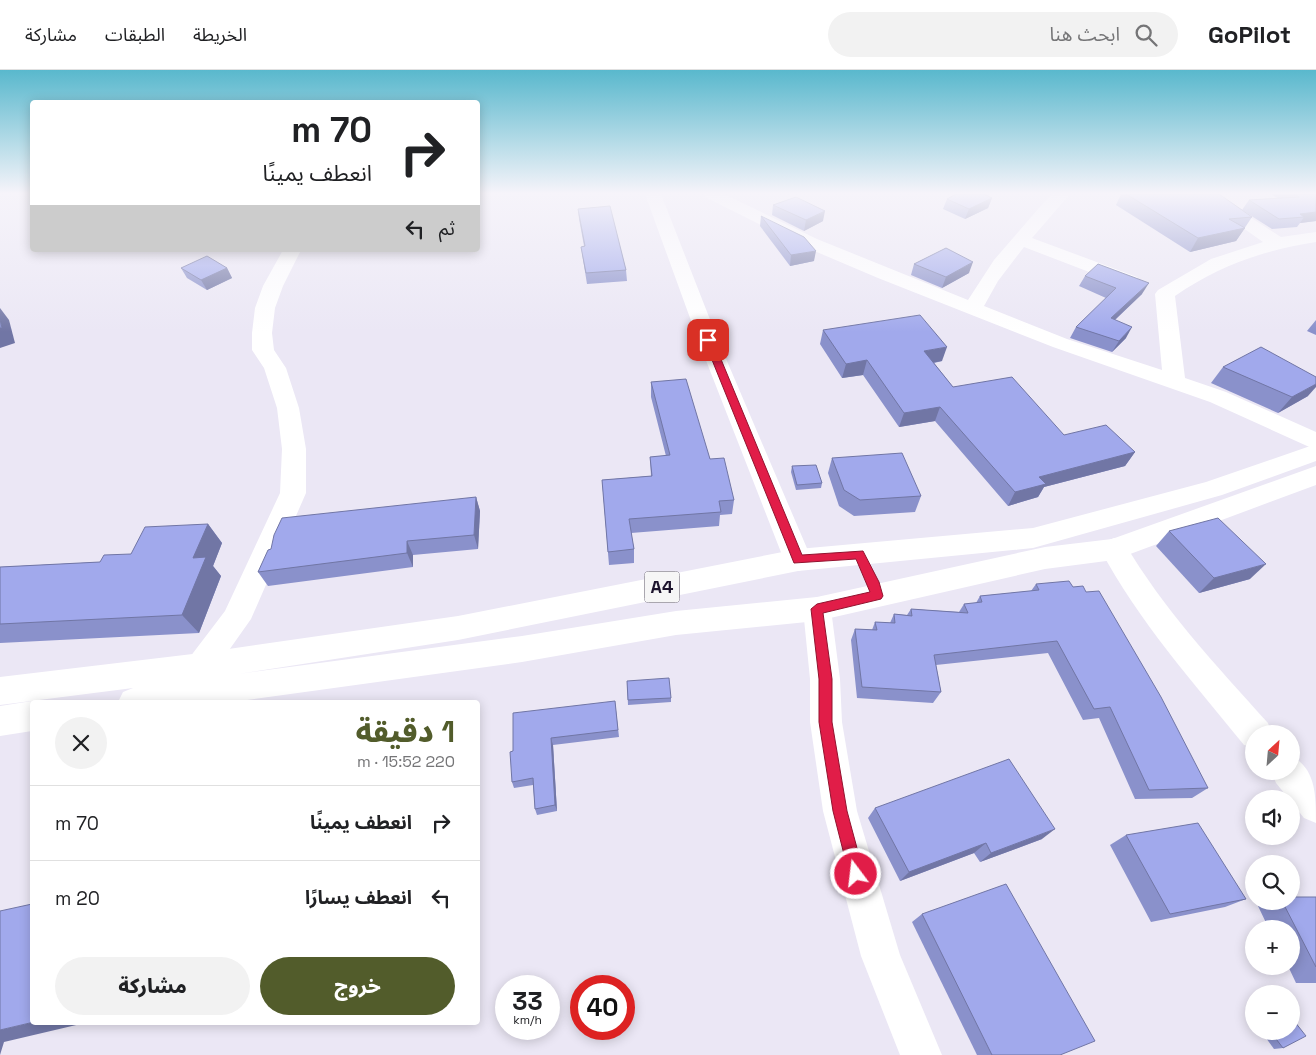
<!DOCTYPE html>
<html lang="ar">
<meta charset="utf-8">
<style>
body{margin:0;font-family:"Space Grotesk","Noto Sans Arabic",sans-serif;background:#f2f2f2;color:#202124;direction:rtl;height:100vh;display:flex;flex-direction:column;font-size:19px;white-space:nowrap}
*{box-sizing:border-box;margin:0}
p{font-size:16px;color:#757577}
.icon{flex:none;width:28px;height:28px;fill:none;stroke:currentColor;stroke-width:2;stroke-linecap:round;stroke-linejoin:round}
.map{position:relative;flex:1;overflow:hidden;direction:ltr}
.panel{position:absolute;left:30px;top:630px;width:450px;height:325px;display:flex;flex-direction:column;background:#fff;border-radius:5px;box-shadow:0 2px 12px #0003;direction:rtl}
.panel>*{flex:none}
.top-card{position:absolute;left:30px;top:30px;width:450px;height:152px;border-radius:5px;box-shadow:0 2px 12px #0003;direction:rtl;background:#fff;color:#202124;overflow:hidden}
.needle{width:32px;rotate:26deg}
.fabs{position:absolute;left:1245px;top:655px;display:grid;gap:10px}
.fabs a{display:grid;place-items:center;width:55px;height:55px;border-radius:50%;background:#fff;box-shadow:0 2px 12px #0003;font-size:25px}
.speed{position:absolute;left:495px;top:905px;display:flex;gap:10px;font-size:25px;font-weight:700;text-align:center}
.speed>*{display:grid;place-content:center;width:65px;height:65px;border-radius:50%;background:#fff;box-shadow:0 2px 12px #0003;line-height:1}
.speed small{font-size:12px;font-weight:400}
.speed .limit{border:8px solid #d22;background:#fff;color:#111}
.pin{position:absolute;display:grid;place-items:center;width:42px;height:42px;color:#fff;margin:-21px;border-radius:10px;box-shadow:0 2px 8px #0006}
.me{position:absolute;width:55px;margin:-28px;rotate:345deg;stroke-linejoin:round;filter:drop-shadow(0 0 4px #0008)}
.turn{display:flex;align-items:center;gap:18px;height:105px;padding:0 25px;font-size:22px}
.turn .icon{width:65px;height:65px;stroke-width:2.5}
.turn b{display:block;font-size:35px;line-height:42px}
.then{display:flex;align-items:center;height:48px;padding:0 25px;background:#0003;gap:10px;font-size:19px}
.round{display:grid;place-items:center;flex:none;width:52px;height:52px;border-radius:26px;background:#f2f2f2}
.headline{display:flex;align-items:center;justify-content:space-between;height:85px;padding:0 25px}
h1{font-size:30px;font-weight:800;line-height:38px;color:#525c2b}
.action{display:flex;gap:10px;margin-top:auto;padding:10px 25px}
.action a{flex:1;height:58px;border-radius:30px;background:#525c2b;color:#fff;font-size:20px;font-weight:800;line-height:58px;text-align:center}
.action a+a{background:#f2f2f2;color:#202124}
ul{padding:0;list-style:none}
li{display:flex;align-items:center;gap:15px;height:75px;padding:0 25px;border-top:1px solid #e0e0e0}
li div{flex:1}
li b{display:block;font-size:19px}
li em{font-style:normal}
header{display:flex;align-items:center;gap:30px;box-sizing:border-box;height:70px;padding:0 25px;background:#fff;border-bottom:1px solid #e0e0e0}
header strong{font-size:24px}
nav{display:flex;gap:28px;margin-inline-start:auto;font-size:18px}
.search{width:350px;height:45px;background:#f2f2f2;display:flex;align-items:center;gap:12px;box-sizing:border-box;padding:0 18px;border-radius:28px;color:#757577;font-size:19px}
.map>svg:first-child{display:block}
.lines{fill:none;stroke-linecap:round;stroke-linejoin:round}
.minor{fill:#fff;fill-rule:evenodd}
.major{fill:#fff;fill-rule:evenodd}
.highway{fill:#fff;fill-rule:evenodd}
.wall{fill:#8a91cb}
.shaded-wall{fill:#7176a5}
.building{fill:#a1a9ec;stroke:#7176a5}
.route{fill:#e11d48;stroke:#92132f}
.labels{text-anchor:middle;stroke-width:5;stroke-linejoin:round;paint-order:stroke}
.shield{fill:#f6f6f6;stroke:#5e5869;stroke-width:1}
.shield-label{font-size:18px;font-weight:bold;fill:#1d142d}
</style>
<header>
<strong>GoPilot</strong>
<div class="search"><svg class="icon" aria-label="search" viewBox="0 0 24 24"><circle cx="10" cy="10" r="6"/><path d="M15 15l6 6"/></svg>ابحث هنا</div>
<nav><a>الخريطة</a><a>الطبقات</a><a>مشاركة</a></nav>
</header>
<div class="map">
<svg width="1316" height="985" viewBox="0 0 1316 985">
<rect width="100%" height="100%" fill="#ebe7f5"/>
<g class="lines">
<!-- minor -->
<g class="minor">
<path d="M703,124H724L817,169L968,230L994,190L1045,131L1052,124H1070L1032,168L1137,207L1140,211L1137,215H1123L1024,177L998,211L984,236L1067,269L1162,300L1155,224L1158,220L1211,189L1263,172L1195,124H1214L1281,167L1316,162V172C1264,180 1218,196 1175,226L1185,308L1226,322L1316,362V380L1210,332L1053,277L878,208L805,177L705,127Z"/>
<path d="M283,180H301L283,216L275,238L272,263L274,280L286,298L299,338L306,379V423L251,549L215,600L208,625L197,629L186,625L181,615L186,596L190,587L225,541L280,423L282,379L277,338L264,298L252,280V263L255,238L263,216Z"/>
<path d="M1114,468L1124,472C1163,539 1216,595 1268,653L1272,664H1254V678L1244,675C1193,612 1139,552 1100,479L1104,472Z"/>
<path d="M817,527L827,531L831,539L840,609L842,652L857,741L900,885L942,985H900L861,886L823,741L810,652V609L803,539L807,531Z"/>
<path d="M1291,686C1316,698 1316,726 1316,753L1304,748L1291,732V729H1289L1276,713L1271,701H1291Z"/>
</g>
<!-- major -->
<path class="major" d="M645,124H661L718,270L812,490L808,498L798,501L788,498L784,490L698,270Z"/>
<!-- highway -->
<g class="highway">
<path d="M1316,374V391L1222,425L1033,478L798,501L458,570L238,604L522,566L676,541L817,527L1045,477L1112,469L1316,396V415L1114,490L1045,499L817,551L676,565L522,592L233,632H118L123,622L133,618L0,635V607L201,583L458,546L798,479L1033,458L1206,412Z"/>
<path d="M32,631L35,632H32V661L0,666V636Z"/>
</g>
</g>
<!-- wall -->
<g class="wall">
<path d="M1121,124H1219L1252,147L1236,171L1190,182L1116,135Z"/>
<path d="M1271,124H1316V151L1300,153L1297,157L1272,159L1242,140L1249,130L1277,128Z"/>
<path d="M992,128L988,138L965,149L943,139L947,129Z"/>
<path d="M773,135L823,151L804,161L772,145Z"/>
<path d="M578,139L626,200L627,211L587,214L581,177L584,176L579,149Z"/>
<path d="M761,146L814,191L790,196L760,156Z"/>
<path d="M914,194L969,203L942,218L911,205Z"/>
<path d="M181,198H227L232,208L207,220L187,208Z"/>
<path d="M1085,206L1142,224L1115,250L1126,268L1112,282L1070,268L1076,257L1106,228L1079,216Z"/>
<path d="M1316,250V265L1307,261Z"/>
<path d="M823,260L942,291L934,293L953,317L1064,365L1135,382L1125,396L1044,417L1038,427L1008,436L935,351L899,357L863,305L842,308L820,274Z"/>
<path d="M1223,297L1308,326L1278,343L1211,313Z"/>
<path d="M651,312L710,389L734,430L732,444L720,445L719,456L631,463L634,479V493L609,495L602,410L651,406L650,387L666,386L651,327Z"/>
<path d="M832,388L921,426L915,442L854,446L839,436L828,403Z"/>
<path d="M792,396L822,413L821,418L796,420L791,402Z"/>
<path d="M476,427L480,441L478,479L413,485V497L268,516L258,502L271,479Z"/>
<path d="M208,454L222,473L213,496L221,506L199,563L0,573V497L100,492L131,484Z"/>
<path d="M1169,461L1250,509L1199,523L1156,476Z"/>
<path d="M1036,514L1208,718L1192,728L1135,729L1099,648L1083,650L1048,583L936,595L941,622L933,633L857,628L851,570L855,559L872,560L875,552L890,553L894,544L907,545L911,539L959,542L964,534L976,533L980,526L1031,521Z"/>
<path d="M627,611L671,628V632L628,635Z"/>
<path d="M615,631L619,667L553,675L557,741L537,745L535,739L533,715L514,718L512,712L513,681Z"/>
<path d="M875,738L1042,769L980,792L974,783L900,811L868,748Z"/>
<path d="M1126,765L1246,829L1225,837L1151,852L1110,775Z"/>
<path d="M1316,827V913H1296L1288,896H1291V859H1269L1258,836L1270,831H1291Z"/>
<path d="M922,844L1060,985H977L912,852Z"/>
<path d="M1261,961H1291L1283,978L1274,979Z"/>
</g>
<!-- shaded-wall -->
<g class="shaded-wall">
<path d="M992,128L988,138L965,149L969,139Z"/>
<path d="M825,141L823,151L804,161L806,150Z"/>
<path d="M1316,142V151L1300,153L1304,147L1300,144Z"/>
<path d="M1245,158L1236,171L1190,182L1198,168Z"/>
<path d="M816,181L814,191L790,196L791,185Z"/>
<path d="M973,192L969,203L942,218L946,207Z"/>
<path d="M227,198L232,208L207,220L201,210Z"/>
<path d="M1149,213L1142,224L1105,259L1111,248Z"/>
<path d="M0,238L9,250L15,273L0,278Z"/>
<path d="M1132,257L1126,268L1112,282L1119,271Z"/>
<path d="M947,277L942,291L920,295L924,281Z"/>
<path d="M867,290L863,305L842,308L846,294Z"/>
<path d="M1316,314V317L1308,326L1278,343L1292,327Z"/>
<path d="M940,337L935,351L899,357L904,343Z"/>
<path d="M1135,382L1125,396L1044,417L1038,427L1008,436L1015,422L1039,407Z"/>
<path d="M476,427L480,441L478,479L474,465Z"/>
<path d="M208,454L222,473L213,496L221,506L199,563L182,545L193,488Z"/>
<path d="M407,471L413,485V497L407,483Z"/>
<path d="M1266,494L1250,509L1199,523L1214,508Z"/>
<path d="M551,668L553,675L557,741L555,735Z"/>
<path d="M1055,759L1042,769L980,792L991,783Z"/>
<path d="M986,773L974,783L900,811L909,802Z"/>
<path d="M34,952H89L4,972L0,985V960Z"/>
</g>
<!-- building -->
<g class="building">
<path d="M956,124H984L992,128L969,139L947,129Z"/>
<path d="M1126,124H1219L1252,147L1229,149L1245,158L1198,168Z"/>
<path d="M1294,124H1316V142L1300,144L1304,147L1279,149L1249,130L1299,127Z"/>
<path d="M796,127L825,141L806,150L773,135Z"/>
<path d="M610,136L626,200L586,203L581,177L585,176L578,139Z"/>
<path d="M761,146L804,167L816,181L791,185Z"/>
<path d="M946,178L973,192L946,207L914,194Z"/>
<path d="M207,186L227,198L201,210L181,198Z"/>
<path d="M1098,194L1149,213L1111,248L1132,257L1119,271L1076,257L1116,218L1085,206Z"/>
<path d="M920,245L947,277L924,281L953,317L1012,307L1064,365L1106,355L1135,382L1039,407L1046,414L1015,422L940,337L904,343L867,290L846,294L823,260Z"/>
<path d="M0,249L2,258H0Z"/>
<path d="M1261,277L1316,307V314L1292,327L1223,297Z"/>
<path d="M686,309L710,389L724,388L734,430L719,431L721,442L629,449L634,479L608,482L602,410L652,406L650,387L670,385L651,312Z"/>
<path d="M902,383L921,426L860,430L844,420L832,388Z"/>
<path d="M816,395L822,413L797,415L792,396Z"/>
<path d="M476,427L474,465L407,471V483L258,502L268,480L271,479L274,465L282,448Z"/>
<path d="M1218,448L1266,494L1214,508L1169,461Z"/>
<path d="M208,454L193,488L206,487L182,545L0,554V497L100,492L104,485L131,484L145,457Z"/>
<path d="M1069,511L1073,517L1083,516L1086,522L1099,521L1161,627L1208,718L1149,720L1110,637L1094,639L1057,571L934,585L941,622L862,617L855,559L877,560L875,552L895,553L894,544L912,546L911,539L968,543L964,534L982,532L980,526L1039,520L1036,514Z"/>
<path d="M669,608L671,628L628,630L627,611Z"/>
<path d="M615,631L618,660L551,668L555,735L535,739L533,708L512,712L510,682L513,681V643Z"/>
<path d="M1009,689L1055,759L991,783L986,773L909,802L875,738Z"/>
<path d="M1198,753L1246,829L1170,844L1126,765Z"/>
<path d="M1006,814L1095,971L1060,985H992L922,844Z"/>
<path d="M1291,827H1316V897L1282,831H1291Z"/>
<path d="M32,834V952H34L0,960V841Z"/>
<path d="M1291,947L1306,966L1283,978L1270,961H1291Z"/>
</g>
<!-- sky -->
<linearGradient id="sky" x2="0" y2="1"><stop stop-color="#59b8cd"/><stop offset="0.47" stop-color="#f6f4fa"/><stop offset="1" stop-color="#f6f4fa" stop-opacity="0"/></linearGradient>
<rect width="1316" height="262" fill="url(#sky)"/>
<!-- route -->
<path class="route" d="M705,268L713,270L802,485L863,481L879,512L883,526L881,529L823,543L832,609V652L847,741L864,804L862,809L856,811L851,809L849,804L833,741L819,652V609L811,539L817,534L870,522L856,489L794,493L704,270Z"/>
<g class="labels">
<!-- shield labels -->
<rect class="shield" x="644.5" y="501.5" width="35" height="31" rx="4"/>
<g class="shield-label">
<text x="662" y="523">A4</text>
</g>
</g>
</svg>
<div class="fabs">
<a><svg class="needle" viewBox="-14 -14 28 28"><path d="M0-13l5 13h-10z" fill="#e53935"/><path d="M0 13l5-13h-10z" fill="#757577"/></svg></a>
<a><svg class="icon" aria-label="sound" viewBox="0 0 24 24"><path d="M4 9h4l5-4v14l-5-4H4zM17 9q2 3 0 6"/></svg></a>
<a><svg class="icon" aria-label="search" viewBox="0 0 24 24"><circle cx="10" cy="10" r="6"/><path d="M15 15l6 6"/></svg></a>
<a>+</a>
<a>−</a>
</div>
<div class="speed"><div>33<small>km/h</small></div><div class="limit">40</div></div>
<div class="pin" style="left:708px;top:270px;background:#d93025"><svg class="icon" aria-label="arrive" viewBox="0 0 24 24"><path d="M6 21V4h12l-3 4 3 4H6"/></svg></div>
<svg class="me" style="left:856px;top:804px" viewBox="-20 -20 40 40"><circle r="17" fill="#e11d48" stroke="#fff" stroke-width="3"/><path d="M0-11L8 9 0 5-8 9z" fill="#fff"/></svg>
<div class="top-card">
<div class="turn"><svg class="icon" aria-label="right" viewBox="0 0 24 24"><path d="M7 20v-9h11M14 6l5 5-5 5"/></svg><div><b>70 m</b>انعطف يمينًا</div></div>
<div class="then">ثم<svg class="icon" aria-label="left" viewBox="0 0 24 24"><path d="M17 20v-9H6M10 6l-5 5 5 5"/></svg></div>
</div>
<section class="panel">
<div class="headline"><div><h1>1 دقيقة</h1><p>220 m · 15:52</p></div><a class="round"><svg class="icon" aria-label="close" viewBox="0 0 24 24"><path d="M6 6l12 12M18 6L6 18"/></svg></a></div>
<ul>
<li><svg class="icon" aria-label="right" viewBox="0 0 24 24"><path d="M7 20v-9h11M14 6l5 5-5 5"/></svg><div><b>انعطف يمينًا</b></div><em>70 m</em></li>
<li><svg class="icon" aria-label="left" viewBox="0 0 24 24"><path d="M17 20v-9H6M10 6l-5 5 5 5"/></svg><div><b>انعطف يسارًا</b></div><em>20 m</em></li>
</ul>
<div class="action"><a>خروج</a><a>مشاركة</a></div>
</section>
</div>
